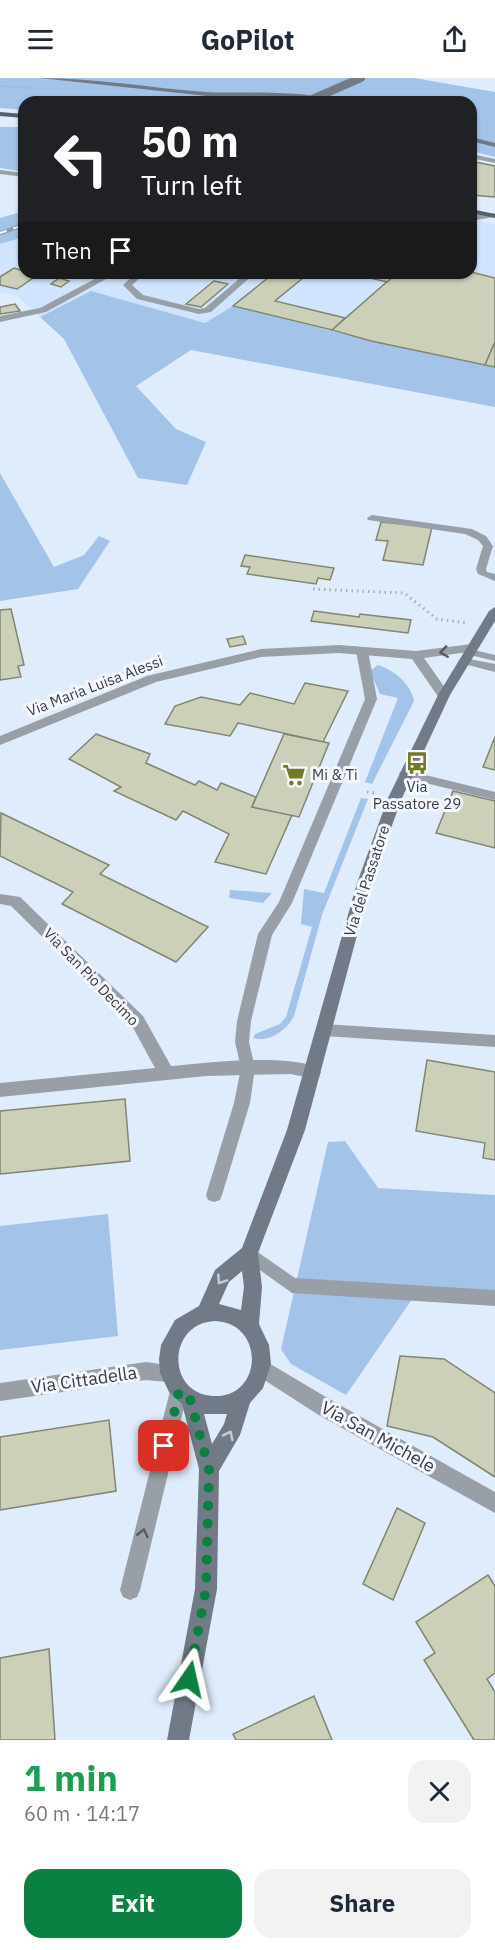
<!DOCTYPE html>
<meta charset="utf-8">
<style>
body{margin:0;font-family:"IBM Plex Sans",sans-serif;background:#f2f2f3;color:#1f2937;height:100vh;display:flex;flex-direction:column;font-size:22px;white-space:nowrap}
*{box-sizing:border-box;margin:0}
p{font-size:20px;color:#747a83}
.icon{flex:none;width:33px;height:33px;fill:none;stroke:currentColor;stroke-width:2;stroke-linecap:round;stroke-linejoin:round}
.map{position:relative;height:1662px;overflow:hidden}
.sheet{display:flex;flex-direction:column;background:#fff;flex:1}
.sheet>*{flex:none}
.hud{position:absolute;left:18px;top:18px;width:459px;height:183px;border-radius:18px;box-shadow:0 2px 4px #0004;background:#202124;color:#fff;overflow:hidden}
.pin{position:absolute;display:grid;place-items:center;width:51px;height:51px;color:#fff;margin:-26px;border-radius:12px;box-shadow:0 3px 9px #0006}
.me{position:absolute;width:66px;margin:-33px;rotate:11deg;stroke-linejoin:round;filter:drop-shadow(0 0 4px #0008)}
.turn{display:flex;align-items:center;gap:21px;height:126px;padding:0 24px;font-size:27px}
.turn .icon{width:78px;height:78px;stroke-width:2.5}
.turn b{display:block;font-size:42px;line-height:51px}
.then{display:flex;align-items:center;height:57px;padding:0 24px;background:#0003;gap:12px;font-size:22px}
.round{display:grid;place-items:center;flex:none;width:63px;height:63px;border-radius:18px;background:#f2f2f3}
.summary{display:flex;align-items:center;justify-content:space-between;height:102px;padding:0 24px}
h1{font-size:36px;font-weight:700;line-height:45px;color:#1e9e55}
.button{display:flex;gap:12px;margin-top:auto;padding:12px 24px}
.button a{flex:1;height:69px;border-radius:18px;background:#0b8043;color:#fff;font-size:24px;font-weight:700;line-height:69px;text-align:center}
.button a+a{background:#f2f2f3;color:#1f2937}
header{display:flex;justify-content:space-between;align-items:center;height:78px;padding:0 24px;background:#fff;font-size:27px;font-weight:700}
.map>svg:first-child{display:block}
.built{fill:#d0e4fe}
.green{fill:#a3c3e9}
.building{fill:#ccd0b9;stroke:#828570;stroke-width:1.5}
.lines{fill:none;stroke-linecap:round;stroke-linejoin:round}
.path-far1{stroke:#a5afbc;stroke-width:2;stroke-dasharray:1 2;stroke-linecap:butt}
.path{stroke:#a5afbc;stroke-width:3;stroke-dasharray:1.5 4;stroke-linecap:butt}
.lane{fill:#989fa7;fill-rule:evenodd}
.street{fill:#989fa7;fill-rule:evenodd}
.secondary{fill:#717a86;fill-rule:evenodd}
.primary{fill:#55606e;fill-rule:evenodd}
.rail-casing{stroke:#919ba7;stroke-width:4}
.rail{stroke:#f5f8fc;stroke-width:2;stroke-dasharray:7;stroke-linecap:butt}
.secondary-bridge{stroke:#717a86;stroke-width:8}
.oneway{stroke:#545a62}
.oneway2{stroke:#c7ccd3}
.route{stroke:#0b8043;stroke-width:10;stroke-dasharray:0 18}
.labels{text-anchor:middle;stroke-width:6;stroke-linejoin:round;paint-order:stroke}
.street-label{font-size:15px;fill:#373d45;stroke:#f5f8fc}
.poi-label{font-size:15px;fill:#373d45;stroke:#f5f8fc;text-anchor:start}
.near-street-label{font-size:18px;fill:#373d45;stroke:#f5f8fc}
</style>
<header><svg class="icon" aria-label="menu" viewBox="0 0 24 24"><path d="M4 6h16M4 12h16M4 18h16"/></svg>GoPilot<svg class="icon" aria-label="share" viewBox="0 0 24 24"><path d="M12 15V3M7 8l5-5 5 5M5 13v7h14v-7"/></svg></header>
<div class="map">
<svg width="495" height="1662" viewBox="0 0 495 1662">
<rect width="100%" height="100%" fill="#dfecfb"/>
<!-- built -->
<path class="built" d="M471,141L495,146V266L485,287L371,263L233,228L205,245L91,213L40,239L17,218L0,214V166L24,159V195H471Z"/>
<!-- green -->
<g class="green">
<path d="M0,0H414L495,14V79L471,73V24H24V32L0,30Z"/>
<path d="M0,49H24V94L0,90Z"/>
<path d="M24,133V159L0,166V140Z"/>
<path d="M91,213L205,245L233,228L371,263L495,289V329L191,272L136,308L176,351L206,364L187,407L138,400L64,261L40,239Z"/>
<path d="M0,395L54,489L84,477L99,458L110,463L78,511L0,523Z"/>
<path d="M378,587C394,592 411,606 414,623L372,706L365,704L398,620L380,616L370,593Z"/>
<path d="M361,720L368,721L322,837L294,938C287,952 269,965 253,960L255,956L280,946L286,939L312,849L301,846L304,811L324,815Z"/>
<path d="M230,812L272,815L263,825L229,820Z"/>
<path d="M345,1063L378,1110L495,1117V1213L417,1214L346,1317L291,1286L281,1271L328,1064Z"/>
<path d="M108,1136L118,1258L0,1272V1148Z"/>
</g>
<!-- building -->
<g class="building">
<path d="M471,83L495,88V119L471,117Z"/>
<path d="M14,190L24,193V195L39,196L17,211L0,207V199Z"/>
<path d="M471,194L495,200V264L485,287L371,263L332,252L397,195Z"/>
<path d="M274,195H309L275,223L345,240L332,252L233,228Z"/>
<path d="M349,195H397L387,204Z"/>
<path d="M59,200L69,203L61,209L51,206Z"/>
<path d="M214,203L228,206L201,229L186,226Z"/>
<path d="M15,226L20,233L0,236V229Z"/>
<path d="M495,264V289L485,287Z"/>
<path d="M381,444L432,449L423,487L383,482L388,463L376,462Z"/>
<path d="M245,477L334,490L330,502L318,500L316,506L247,496L250,489L241,488Z"/>
<path d="M11,531L24,587L18,588L21,599L0,602V532Z"/>
<path d="M314,533L359,539L360,536L411,542L408,555L311,543Z"/>
<path d="M243,558L246,566L230,569L227,561Z"/>
<path d="M305,605L348,613L323,664L238,645L230,658L165,646L175,628L201,619L240,627L250,615L294,626Z"/>
<path d="M96,656L150,676L146,685L195,707L199,703L217,712L221,705L256,719L252,729L292,737L266,796L215,784L229,756L183,733L176,742L114,713L121,709L69,681Z"/>
<path d="M284,656L329,665L299,739L252,729Z"/>
<path d="M495,659V692L483,689Z"/>
<path d="M453,713L495,723V770L436,755Z"/>
<path d="M1,735L109,787L100,796L208,849L176,884L62,826L73,814L0,778Z"/>
<path d="M427,982L495,994V1082L483,1080L485,1065L416,1053Z"/>
<path d="M125,1021L130,1083L0,1096V1033Z"/>
<path d="M400,1278L444,1281L495,1315V1399L433,1359L387,1348Z"/>
<path d="M109,1342L116,1413L0,1432V1359Z"/>
<path d="M397,1430L425,1445L393,1522L363,1506Z"/>
<path d="M488,1497L495,1508V1595L487,1601L495,1614V1662H474L424,1582L435,1575L416,1544Z"/>
<path d="M49,1571L55,1662H0V1580Z"/>
<path d="M314,1618L332,1662H236L233,1656Z"/>
</g>
<g class="lines">
<!-- path-far1 -->
<path class="path-far1" d="M0,8L32,10"/>
<!-- path -->
<g class="path">
<path d="M313,511L404,515L437,541L466,545"/>
<path d="M367,714L374,715"/>
</g>
<!-- lane -->
<g class="lane">
<path d="M471,76L495,81V85L471,80Z"/>
<path d="M0,92L24,95V99L0,96Z"/>
<path d="M136,195H145L132,207L143,217L199,231L205,230L246,195H255L211,234L199,236L137,221L123,207Z"/>
<path d="M372,437L472,451L486,458L493,468L486,491L487,494L495,496V503L478,496L476,491L483,468L478,462L465,456L368,442L367,440Z"/>
<path d="M362,570L368,573L377,621L292,825L272,857L251,943L249,964L255,990L250,1025L222,1117L220,1122L214,1124L208,1122L206,1117L234,1025L241,990L235,964L237,943L258,856L279,824L365,621L356,573Z"/>
<path d="M470,571L495,577V583L466,576V572Z"/>
<path d="M464,580L495,586V594L460,585L458,583Z"/>
<path d="M405,692L495,714V722L401,699L399,696L401,693Z"/>
<path d="M249,1168L295,1200L495,1212V1228L292,1215L243,1180L241,1175L243,1170Z"/>
<path d="M179,1305L185,1307L188,1313L140,1512L137,1519L130,1522L123,1519L120,1512L170,1313L173,1307Z"/>
</g>
<!-- street -->
<g class="street">
<path d="M491,135H494V139L471,143V137Z"/>
<path d="M106,195H117L46,234L0,244V238L40,230Z"/>
<path d="M472,566L478,570L476,573L424,580L450,617L444,621L439,620L412,581L339,575L261,579L156,604L0,667V658L147,598L261,571L339,567L416,573Z"/>
<path d="M0,816L20,819L143,938L171,988C214,984 278,976 319,989L321,994L319,999L313,1001L291,996L206,998L0,1019V1005L155,990L131,946L11,828L0,826Z"/>
<path d="M324,946L495,957V969L324,958L318,957L316,952L318,947Z"/>
<path d="M262,1281L331,1322L495,1414V1435L317,1336L255,1296L252,1290L255,1284Z"/>
<path d="M146,1284L175,1288L178,1295L175,1302L168,1304L146,1302L0,1323V1305Z"/>
</g>
<!-- secondary -->
<g class="secondary">
<path d="M40,0C96,0 151,10 206,14C235,16 312,11 334,24L207,18Z"/>
<path d="M471,59L495,65V69L471,63Z"/>
<path d="M495,529V543L450,617L402,720L371,805L305,1052L258,1175L262,1209L259,1246L269,1267L271,1286L263,1310L250,1325L240,1357L219,1393L217,1511L189,1662H167L195,1511L199,1391L182,1326L169,1314L160,1295L159,1281L161,1267L175,1242L199,1228L215,1192L242,1170L287,1052L357,805L388,720L438,617L489,533ZM242,1193L244,1209L241,1232L219,1226L229,1204ZM215,1243C266,1245 263,1321 213,1318C166,1316 167,1245 215,1243ZM204,1336H227L224,1346L212,1366Z"/>
</g>
<!-- primary -->
<g class="primary">
<path d="M0,34L24,36V40L0,38Z"/>
<path d="M471,131L495,136V140L471,135Z"/>
</g>
<!-- rail casing -->
<g class="rail-casing">
<g id="rail">
<path d="M299,24L355,0"/>
<path d="M0,155L24,147"/>
</g>
</g>
<!-- rail -->
<use href="#rail" class="rail"/>
<!-- secondary-bridge -->
<path class="secondary-bridge" d="M306,24L361,0"/>
</g>
<!-- one-way arrows -->
<defs><path id="oneway-chevron" d="M-2-3.5L2.5 0L-2 3.5" fill="none" stroke-width="1.6" stroke-linecap="round" stroke-linejoin="round" transform="scale(1.5)"/></defs>
<g class="oneway">
<use href="#oneway-chevron" transform="translate(444 574) rotate(172)"/>
<use href="#oneway-chevron" transform="translate(143 1455) rotate(-77)"/>
</g>
<g class="oneway2">
<use href="#oneway-chevron" transform="translate(221 1202) rotate(124)"/>
<use href="#oneway-chevron" transform="translate(229 1357) rotate(-64)"/>
</g>
<g class="lines">
<!-- route -->
<path class="route" d="M164,1368L170,1354L179,1313L190,1321L209,1391L206,1511L189,1601"/>
</g>
<!-- icons -->
<defs>
<g id="bus-bare" transform="scale(1.8)"><path d="M-5-6H5V4H4V6H2V4H-2V6H-4V4H-5ZM-3.5-4V0h7V-4ZM-3.5 1.2v1.5H-2V1.2ZM2 1.2v1.5H3.5V1.2Z" fill="#747a24" stroke="#f5f8fc" stroke-width="2.5" paint-order="stroke"/></g>
<g id="supermarket-bare" transform="scale(1.8)"><path d="M-6-5.5h2.5l.6 2H6L4.5 2H-2.5L-4.4-4H-6ZM-1.5 3.2a1.3 1.3 0 1 0 .1 0ZM3 3.2a1.3 1.3 0 1 0 .1 0Z" fill="#747a24" stroke="#f5f8fc" stroke-width="2.5" paint-order="stroke"/></g>
</defs>
<g fill-rule="evenodd">
<use href="#bus-bare" x="417" y="685"/>
<use href="#supermarket-bare" x="294" y="697"/>
</g>
<g class="labels">
<!-- street labels -->
<g class="street-label">
<text transform="translate(95 608) rotate(-21)" y="5">Via Maria Luisa Alessi</text>
<text transform="translate(367 803) rotate(-72)" y="5">Via del Passatore</text>
<text transform="translate(91 899) rotate(46)" y="5">Via San Pio Decimo</text>
</g>
<!-- poi labels -->
<g class="poi-label">
<text x="312" y="702">Mi &amp; Ti</text>
<text x="417" y="714" text-anchor="middle">Via<tspan x="417" dy="17">Passatore 29</tspan></text>
</g>
<!-- near-street labels -->
<g class="near-street-label">
<text transform="translate(84 1302) rotate(-8)" y="6">Via Cittadella</text>
<text transform="translate(378 1359) rotate(29)" y="6">Via San Michele</text>
</g>
</g>
</svg>
<div class="pin" style="left:164px;top:1368px;background:#d93025"><svg class="icon" aria-label="arrive" viewBox="0 0 24 24"><path d="M6 21V4h12l-3 4 3 4H6"/></svg></div>
<svg class="me" style="left:189px;top:1601px" viewBox="-20 -20 40 40"><path d="M0-17L14 15 0 8-14 15z" fill="#0b8043" stroke="#fff" stroke-width="4"/></svg>
<div class="hud">
<div class="turn"><svg class="icon" aria-label="left" viewBox="0 0 24 24"><path d="M17 20v-9H6M10 6l-5 5 5 5"/></svg><div><b>50 m</b>Turn left</div></div>
<div class="then">Then<svg class="icon" aria-label="arrive" viewBox="0 0 24 24"><path d="M6 21V4h12l-3 4 3 4H6"/></svg></div>
</div>
</div>
<section class="sheet">
<div class="summary"><div><h1>1 min</h1><p>60 m · 14:17</p></div><a class="round"><svg class="icon" aria-label="close" viewBox="0 0 24 24"><path d="M6 6l12 12M18 6L6 18"/></svg></a></div>
<div class="button"><a>Exit</a><a>Share</a></div>
</section>
